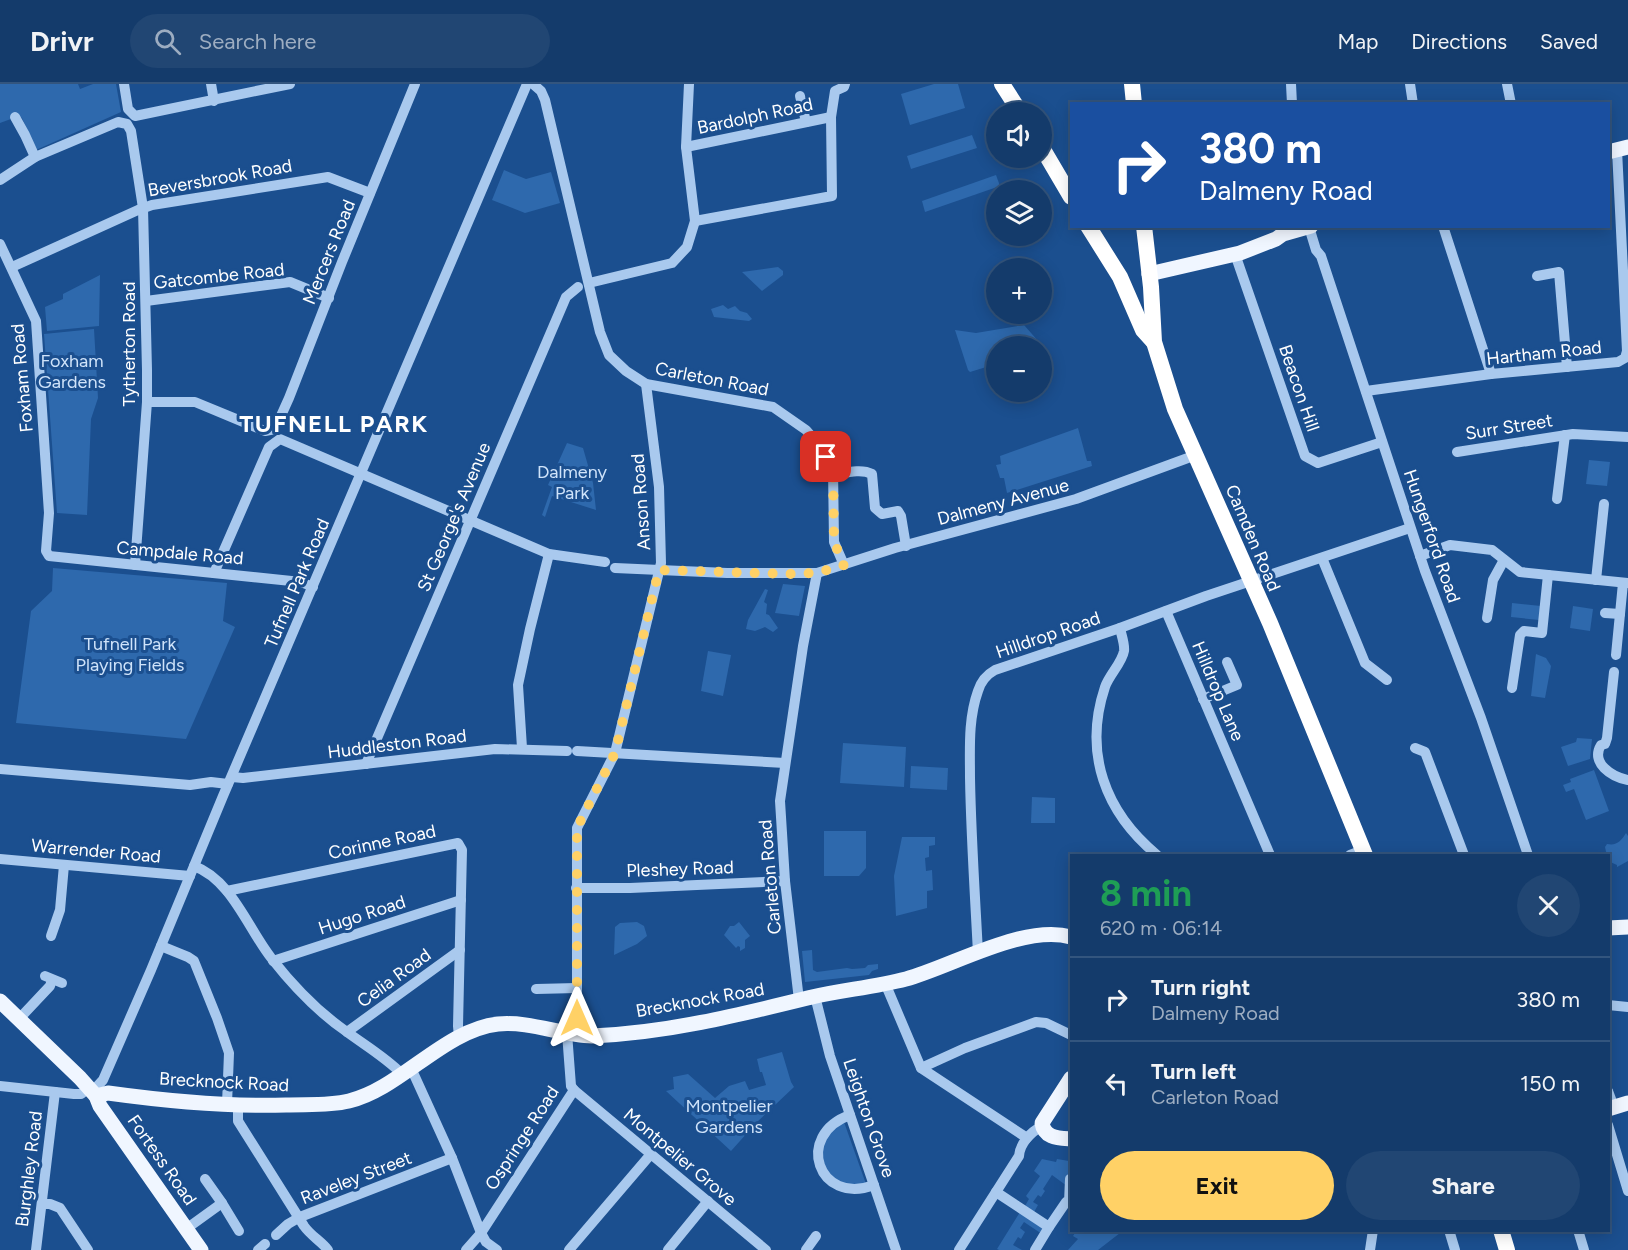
<!DOCTYPE html>
<meta charset="utf-8">
<style>
body{margin:0;font-family:Figtree,sans-serif;background:#214673;color:#f1f3f6;height:100vh;display:flex;flex-direction:column;font-size:22px;white-space:nowrap}
*{box-sizing:border-box;margin:0}
p{font-size:20px;color:#9dadc1}
.icon{flex:none;width:33px;height:33px;fill:none;stroke:currentColor;stroke-width:2;stroke-linecap:round;stroke-linejoin:round}
.map{position:relative;flex:1;overflow:hidden}
.details{position:absolute;left:1070px;top:770px;width:540px;height:378px;display:flex;flex-direction:column;background:#143b6b;border-radius:0px;box-shadow:0 3px 15px #0003,0 0 0 2px #33557e}
.details>*{flex:none}
.banner{position:absolute;left:1070px;top:18px;width:540px;height:126px;border-radius:0px;box-shadow:0 3px 15px #0003,0 0 0 2px #33557e;background:#1a4fa0;color:#fff;overflow:hidden}
.tools{position:absolute;left:986px;top:18px;display:grid;gap:12px}
.tools a{display:grid;place-items:center;width:66px;height:66px;border-radius:50%;background:#143b6b;box-shadow:0 3px 15px #0003,0 0 0 2px #33557e;font-size:30px}
.pin{position:absolute;display:grid;place-items:center;width:51px;height:51px;color:#fff;margin:-26px;border-radius:12px;box-shadow:0 3px 9px #0006}
.me{position:absolute;width:66px;margin:-33px;rotate:0deg;stroke-linejoin:round;filter:drop-shadow(0 0 4px #0008)}
.turn{display:flex;align-items:center;gap:21px;height:126px;padding:0 30px;font-size:27px}
.turn .icon{width:78px;height:78px;stroke-width:2.5}
.turn b{display:block;font-size:42px;line-height:51px}
.round{display:grid;place-items:center;flex:none;width:63px;height:63px;border-radius:32px;background:#214673}
.headline{display:flex;align-items:center;justify-content:space-between;height:102px;padding:0 30px}
h1{font-size:36px;font-weight:700;line-height:45px;color:#1e9e55}
.action{display:flex;gap:12px;margin-top:auto;padding:12px 30px}
.action a{flex:1;height:69px;border-radius:36px;background:#ffd166;color:#111;font-size:24px;font-weight:700;line-height:69px;text-align:center}
.action a+a{background:#214673;color:#f1f3f6}
ul{padding:0;list-style:none}
li{display:flex;align-items:center;gap:18px;height:84px;padding:0 30px;border-top:2px solid #33557e}
li div{flex:1}
li b{display:block;font-size:22px}
li em{font-style:normal}
header{display:flex;align-items:center;gap:36px;box-sizing:border-box;height:84px;padding:0 30px;background:#143b6b;border-bottom:2px solid #33557e}
header strong{font-size:28px}
nav{display:flex;gap:33px;margin-inline-start:auto;font-size:21px}
.search{width:420px;height:54px;background:#214673;display:flex;align-items:center;gap:15px;box-sizing:border-box;padding:0 21px;border-radius:33px;color:#9dadc1;font-size:22px}
.map>svg:first-child{display:block}
.green{fill:#2e69ad}
.lines{fill:none;stroke-linecap:round;stroke-linejoin:round}
.minor{stroke:#a9c9ee;stroke-width:10}
.major{stroke:#f0f6ff;stroke-width:15}
.highway{stroke:#fff;stroke-width:16}
.route{stroke:#ffd166;stroke-width:10;stroke-dasharray:0 18}
.labels{text-anchor:middle;stroke-width:6;stroke-linejoin:round;paint-order:stroke}
.street-label{font-size:18px;fill:#fff;stroke:#1b4f8f}
.park-label{font-size:18px;fill:#cfe3fa;stroke:#1b4f8f}
.district-label{font-size:24px;font-weight:bold;letter-spacing:1.5px;fill:#fff;stroke:#1b4f8f}
</style>
<header>
<strong>Drivr</strong>
<div class="search"><svg class="icon" aria-label="search" viewBox="0 0 24 24"><circle cx="10" cy="10" r="6"/><path d="M15 15l6 6"/></svg>Search here</div>
<nav><a>Map</a><a>Directions</a><a>Saved</a></nav>
</header>
<div class="map">
<svg width="1628" height="1166" viewBox="0 0 1628 1166">
<rect width="100%" height="100%" fill="#1b4f8f"/>
<!-- green -->
<g class="green">
<path d="M0,0H78L80,5L93,0H116L121,28L36,66L22,34L19,32L0,39Z"/>
<path d="M934,0H958L965,24L910,41L901,10Z"/>
<path d="M972,51L977,64L911,85L907,72Z"/>
<path d="M504,86L526,95L551,88L560,119L525,129L492,116Z"/>
<path d="M996,91L1000,102L925,128L922,117Z"/>
<path d="M778,183L783,187V191L762,207L742,188Z"/>
<path d="M100,191L99,242L47,247L45,223L63,215V210Z"/>
<path d="M723,221L728,225L735,222L740,227L747,229L752,235L749,237L714,233L711,225Z"/>
<path d="M1024,241L1039,258L1040,262H996V280L970,288L968,286L955,246L976,249Z"/>
<path d="M94,245L98,314L91,335L87,431L57,429L44,250Z"/>
<path d="M1078,344L1087,377H1091L1092,382L1007,409L1004,394H1000L996,381L1001,380L1000,372Z"/>
<path d="M567,359L583,364L593,399L596,426L552,412L545,433L542,431L552,403L548,401Z"/>
<path d="M1589,376L1610,378L1607,402L1586,400Z"/>
<path d="M53,484L227,499L223,537L235,543L186,655L16,639L31,527L52,507Z"/>
<path d="M783,500L805,502L799,532L775,529Z"/>
<path d="M765,505L768,506L764,518L767,520L766,530L769,531L778,544L773,548L765,543L755,547L746,545L748,536Z"/>
<path d="M1512,519L1541,522L1539,536L1511,533Z"/>
<path d="M1573,522L1593,525L1590,547L1570,544Z"/>
<path d="M708,567L731,571L723,612L701,607Z"/>
<path d="M1536,570L1546,574L1551,582L1545,614L1531,612Z"/>
<path d="M1577,654L1592,655L1590,675L1568,682L1561,663L1576,658Z"/>
<path d="M843,659L906,663L904,703L840,699Z"/>
<path d="M911,682L948,684L947,706L910,704Z"/>
<path d="M1594,686L1609,727L1586,736L1574,705L1566,708L1563,701L1571,698L1570,695Z"/>
<path d="M1032,713L1055,714V739H1031Z"/>
<path d="M824,747H866V784L859,792H824Z"/>
<path d="M1626,749L1628,752V777L1617,783V781L1608,777L1605,763L1607,760C1617,762 1621,757 1626,749Z"/>
<path d="M902,753H935V761L929,762V773L925,774L926,787L932,786L933,806L927,807V824L896,832L894,792Z"/>
<path d="M637,838L644,842L647,852L637,860L614,871L615,843L620,839Z"/>
<path d="M739,838L750,852L745,856V864L740,867V863L738,862L736,864L724,851L730,842H734Z"/>
<path d="M812,866L813,886L817,888L847,884L852,885L865,884L868,881L878,880V885L872,887L869,891L805,898L802,867Z"/>
<path d="M782,968L791,998L794,1003L757,1038L731,1067L666,1007L674,1005L673,993L688,990L715,1014L729,1002L745,997L749,1006L766,1001L762,988H760L757,975Z"/>
<path d="M844,1038L866,1100C854,1101 843,1101 833,1094C819,1082 820,1058 832,1046C835,1043 841,1040 844,1038Z"/>
<path d="M1042,1075L1056,1078L1057,1075L1069,1077L1067,1102L1052,1091L1043,1105L1045,1107L1041,1113L1038,1111L1033,1118L1038,1121L1034,1128L1025,1122L1029,1115L1026,1112L1040,1092L1034,1087Z"/>
<path d="M1020,1128L1045,1144L1042,1150L1024,1138L1020,1144L1025,1148L1021,1155L1018,1153L1013,1161L1022,1166H999L997,1165Z"/>
<path d="M1073,1146H1120V1149L1098,1166H1068L1078,1155L1073,1152L1075,1149L1072,1148Z"/>
</g>
<g class="lines">
<!-- minor -->
<g class="minor">
<path d="M124,0L128,25L135,32L290,0"/>
<path d="M211,0L214,17"/>
<path d="M533,0L541,7L545,16L600,248L609,271L626,287L646,300L773,323L806,346L819,361L833,384L834,458L844,481"/>
<path d="M1291,0L1292,20"/>
<path d="M1410,0L1413,20"/>
<path d="M1507,0L1511,20"/>
<path d="M800,12L806,38"/>
<path d="M15,33L25,51L35,73"/>
<path d="M686,63L831,33"/>
<path d="M0,96L35,73L118,38L127,40L131,47L143,124L147,286V318L135,481"/>
<path d="M695,137L832,112L831,33L835,7L844,3L845,0"/>
<path d="M1443,142L1491,290"/>
<path d="M1309,143L1316,166L1321,172L1425,487L1481,634L1528,771"/>
<path d="M0,160L36,237L49,429L46,467L49,472L301,498L313,503"/>
<path d="M1235,170L1305,372L1318,379L1382,358"/>
<path d="M12,183L138,126L152,121L328,93L370,109"/>
<path d="M1537,192L1559,188L1567,283"/>
<path d="M589,199L672,179L687,163L695,137L686,63L689,0"/>
<path d="M146,217L290,198L329,214"/>
<path d="M1366,307L1491,290L1618,278L1625,274L1627,267L1617,66"/>
<path d="M147,318H195L265,347L275,345L289,314L342,178L415,0"/>
<path d="M1457,368L1573,350L1628,353"/>
<path d="M833,391C845,389 861,384 872,390L875,424L882,430L898,427L901,432L906,462"/>
<path d="M1557,415L1565,351"/>
<path d="M1420,472L1450,461L1492,466L1520,488L1628,499"/>
<path d="M1322,474L1365,579L1387,596"/>
<path d="M615,484L727,489H817L895,464L1076,415L1196,371"/>
<path d="M214,489L269,363L280,355L549,470L605,478"/>
<path d="M1596,496L1604,420"/>
<path d="M1166,527L1270,771"/>
<path d="M1605,529L1620,530"/>
<path d="M1487,534L1493,496L1504,476"/>
<path d="M1120,544C1121,550 1125,560 1124,567C1122,579 1109,591 1105,603C1083,669 1105,728 1157,771"/>
<path d="M1616,571L1623,499"/>
<path d="M1614,588L1607,654L1605,660L1601,661C1590,679 1612,693 1628,696"/>
<path d="M1512,604L1520,551L1524,547L1542,549L1548,491"/>
<path d="M1203,615L1237,601L1227,578"/>
<path d="M522,664L518,601L530,545L549,470"/>
<path d="M1415,664L1425,668L1464,771"/>
<path d="M577,667L785,679"/>
<path d="M366,680L566,213L578,203"/>
<path d="M0,685L190,701L211,698L228,700"/>
<path d="M232,693L243,694L495,665L567,667"/>
<path d="M1350,771L1363,766"/>
<path d="M0,775L190,792"/>
<path d="M194,782C232,796 248,845 272,875C294,903 318,928 347,948C366,962 385,973 402,990"/>
<path d="M576,804H630L785,797"/>
<path d="M227,807L458,759L462,766L458,942L459,953"/>
<path d="M51,852L60,826L64,781"/>
<path d="M161,862L188,873L194,877L217,934L229,969L227,1020"/>
<path d="M978,869C975,811 971,752 970,694C970,665 968,635 978,607C981,597 986,591 995,586L1120,544L1206,512L1410,444"/>
<path d="M273,877L461,816"/>
<path d="M45,892L62,899"/>
<path d="M885,899L921,984L1027,1054"/>
<path d="M536,905L577,904"/>
<path d="M815,912L830,972L896,1166"/>
<path d="M799,916L785,797L780,717L803,562L817,489"/>
<path d="M1608,921L1628,923"/>
<path d="M19,935L50,902L52,896"/>
<path d="M347,948L460,866"/>
<path d="M577,951V744L615,669L661,479L659,403L646,300"/>
<path d="M411,984L452,1074L481,1149L486,1158L497,1166"/>
<path d="M921,984L965,964L1036,938L1046,939L1071,951"/>
<path d="M0,1002L74,1010H81L89,1004"/>
<path d="M574,1006L766,1166"/>
<path d="M1608,1007L1614,1023"/>
<path d="M92,1008L103,996L151,886L223,712L527,0"/>
<path d="M238,1021V1037L304,1142C311,1152 321,1157 328,1166"/>
<path d="M850,1031C794,1051 818,1122 874,1101"/>
<path d="M1608,1041L1628,1107"/>
<path d="M996,1108L1049,1143L1066,1118L1071,1119"/>
<path d="M222,1119L239,1147"/>
<path d="M1069,1119L1070,1095"/>
<path d="M42,1120H50L60,1124L88,1166"/>
<path d="M186,1145L222,1119L205,1095"/>
<path d="M1449,1146L1455,1166"/>
<path d="M1578,1146L1584,1166"/>
<path d="M276,1151L288,1140L300,1133L452,1074"/>
<path d="M36,1166L55,1008"/>
<path d="M258,1166L265,1160"/>
<path d="M466,1166L481,1149L574,1006L571,1002L567,949"/>
<path d="M569,1166L651,1070"/>
<path d="M668,1166L708,1117"/>
<path d="M806,1166L816,1152"/>
<path d="M959,1166L1019,1072C1020,1059 1031,1048 1042,1042"/>
<path d="M1035,1166L1049,1143"/>
<path d="M1370,1166L1373,1146"/>
</g>
<!-- major -->
<g class="major">
<path d="M1608,68L1628,63"/>
<path d="M1149,190L1240,169L1276,155L1283,150L1311,142"/>
<path d="M1608,844L1628,843"/>
<path d="M0,917L80,994L96,1012L100,1022L201,1166"/>
<path d="M1071,994L1042,1039C1044,1054 1058,1054 1071,1055"/>
<path d="M96,1012L108,1009C166,1017 227,1023 286,1021C307,1020 328,1022 349,1017C400,1005 444,946 498,940C530,937 561,951 592,952C667,949 739,931 812,913C843,906 875,903 906,895C953,882 1023,840 1071,853"/>
<path d="M1608,1025L1628,1019"/>
</g>
<!-- highway -->
<g class="highway">
<path d="M1002,0L1020,28"/>
<path d="M1132,0L1134,20"/>
<path d="M1041,62L1071,113"/>
<path d="M1088,142L1120,193L1143,246L1153,257"/>
<path d="M1144,142L1151,203L1154,258L1175,325L1270,539L1365,771"/>
<path d="M1501,1146L1507,1166"/>
</g>
</g>
<g class="lines">
<!-- route -->
<path class="route" d="M577,934V744L615,669L659,486L787,490L817,489L844,481L834,458L833,384L826,373"/>
</g>
<g class="labels">
<!-- street labels -->
<g class="street-label">
<text transform="translate(755 32) rotate(-12)" y="6">Bardolph Road</text>
<text transform="translate(220 94) rotate(-10)" y="6">Beversbrook Road</text>
<text transform="translate(329 168) rotate(-68)" y="6">Mercers Road</text>
<text transform="translate(219 192) rotate(-6)" y="6">Gatcombe Road</text>
<text transform="translate(129 260) rotate(-90)" y="6">Tytherton Road</text>
<text transform="translate(1544 269) rotate(-6)" y="6">Hartham Road</text>
<text transform="translate(22 294) rotate(-95)" y="6">Foxham Road</text>
<text transform="translate(712 295) rotate(11)" y="6">Carleton Road</text>
<text transform="translate(1299 304) rotate(71)" y="6">Beacon Hill</text>
<text transform="translate(1509 343) rotate(-9)" y="6">Surr Street</text>
<text transform="translate(641 418) rotate(-94)" y="6">Anson Road</text>
<text transform="translate(1003 418) rotate(-15)" y="6">Dalmeny Avenue</text>
<text transform="translate(454 433) rotate(-67)" y="6">St George's Avenue</text>
<text transform="translate(1432 452) rotate(71)" y="6">Hungerford Road</text>
<text transform="translate(1253 454) rotate(67)" y="6">Camden Road</text>
<text transform="translate(180 469) rotate(5)" y="6">Campdale Road</text>
<text transform="translate(297 499) rotate(-67)" y="6">Tufnell Park Road</text>
<text transform="translate(1048 551) rotate(-19)" y="6">Hilldrop Road</text>
<text transform="translate(1218 607) rotate(67)" y="6">Hilldrop Lane</text>
<text transform="translate(397 660) rotate(-7)" y="6">Huddleston Road</text>
<text transform="translate(382 758) rotate(-12)" y="6">Corinne Road</text>
<text transform="translate(96 767) rotate(5)" y="6">Warrender Road</text>
<text transform="translate(680 785) rotate(-2)" y="6">Pleshey Road</text>
<text transform="translate(770 793) rotate(-95)" y="6">Carleton Road</text>
<text transform="translate(362 831) rotate(-18)" y="6">Hugo Road</text>
<text transform="translate(394 894) rotate(-36)" y="6">Celia Road</text>
<text transform="translate(700 916) rotate(-10)" y="6">Brecknock Road</text>
<text transform="translate(224 998) rotate(3)" y="6">Brecknock Road</text>
<text transform="translate(869 1034) rotate(71)" y="6">Leighton Grove</text>
<text transform="translate(522 1054) rotate(-57)" y="6">Ospringe Road</text>
<text transform="translate(680 1073) rotate(40)" y="6">Montpelier Grove</text>
<text transform="translate(162 1076) rotate(55)" y="6">Fortess Road</text>
<text transform="translate(29 1085) rotate(-83)" y="6">Burghley Road</text>
<text transform="translate(356 1094) rotate(-21)" y="6">Raveley Street</text>
</g>
<!-- park labels -->
<g class="park-label">
<text x="72" y="283">Foxham<tspan x="72" dy="21">Gardens</tspan></text>
<text x="572" y="394">Dalmeny<tspan x="572" dy="21">Park</tspan></text>
<text x="130" y="566">Tufnell Park<tspan x="130" dy="21">Playing Fields</tspan></text>
<text x="729" y="1028">Montpelier<tspan x="729" dy="21">Gardens</tspan></text>
</g>
<!-- district labels -->
<g class="district-label">
<text x="334" y="348">TUFNELL PARK</text>
</g>
</g>
</svg>
<div class="tools">
<a><svg class="icon" aria-label="sound" viewBox="0 0 24 24"><path d="M4 9h4l5-4v14l-5-4H4zM17 9q2 3 0 6"/></svg></a>
<a><svg class="icon" aria-label="layers" viewBox="0 0 24 24"><path d="M12 4l9 5-9 5-9-5zM3 14l9 5 9-5"/></svg></a>
<a>+</a>
<a>−</a>
</div>
<div class="pin" style="left:826px;top:373px;background:#d93025"><svg class="icon" aria-label="arrive" viewBox="0 0 24 24"><path d="M6 21V4h12l-3 4 3 4H6"/></svg></div>
<svg class="me" style="left:577px;top:934px" viewBox="-20 -20 40 40"><path d="M0-17L14 15 0 8-14 15z" fill="#ffd166" stroke="#fff" stroke-width="4"/></svg>
<div class="banner">
<div class="turn"><svg class="icon" aria-label="right" viewBox="0 0 24 24"><path d="M7 20v-9h11M14 6l5 5-5 5"/></svg><div><b>380 m</b>Dalmeny Road</div></div>
</div>
<section class="details">
<div class="headline"><div><h1>8 min</h1><p>620 m · 06:14</p></div><a class="round"><svg class="icon" aria-label="close" viewBox="0 0 24 24"><path d="M6 6l12 12M18 6L6 18"/></svg></a></div>
<ul>
<li><svg class="icon" aria-label="right" viewBox="0 0 24 24"><path d="M7 20v-9h11M14 6l5 5-5 5"/></svg><div><b>Turn right</b><p>Dalmeny Road</p></div><em>380 m</em></li>
<li><svg class="icon" aria-label="left" viewBox="0 0 24 24"><path d="M17 20v-9H6M10 6l-5 5 5 5"/></svg><div><b>Turn left</b><p>Carleton Road</p></div><em>150 m</em></li>
</ul>
<div class="action"><a>Exit</a><a>Share</a></div>
</section>
</div>
